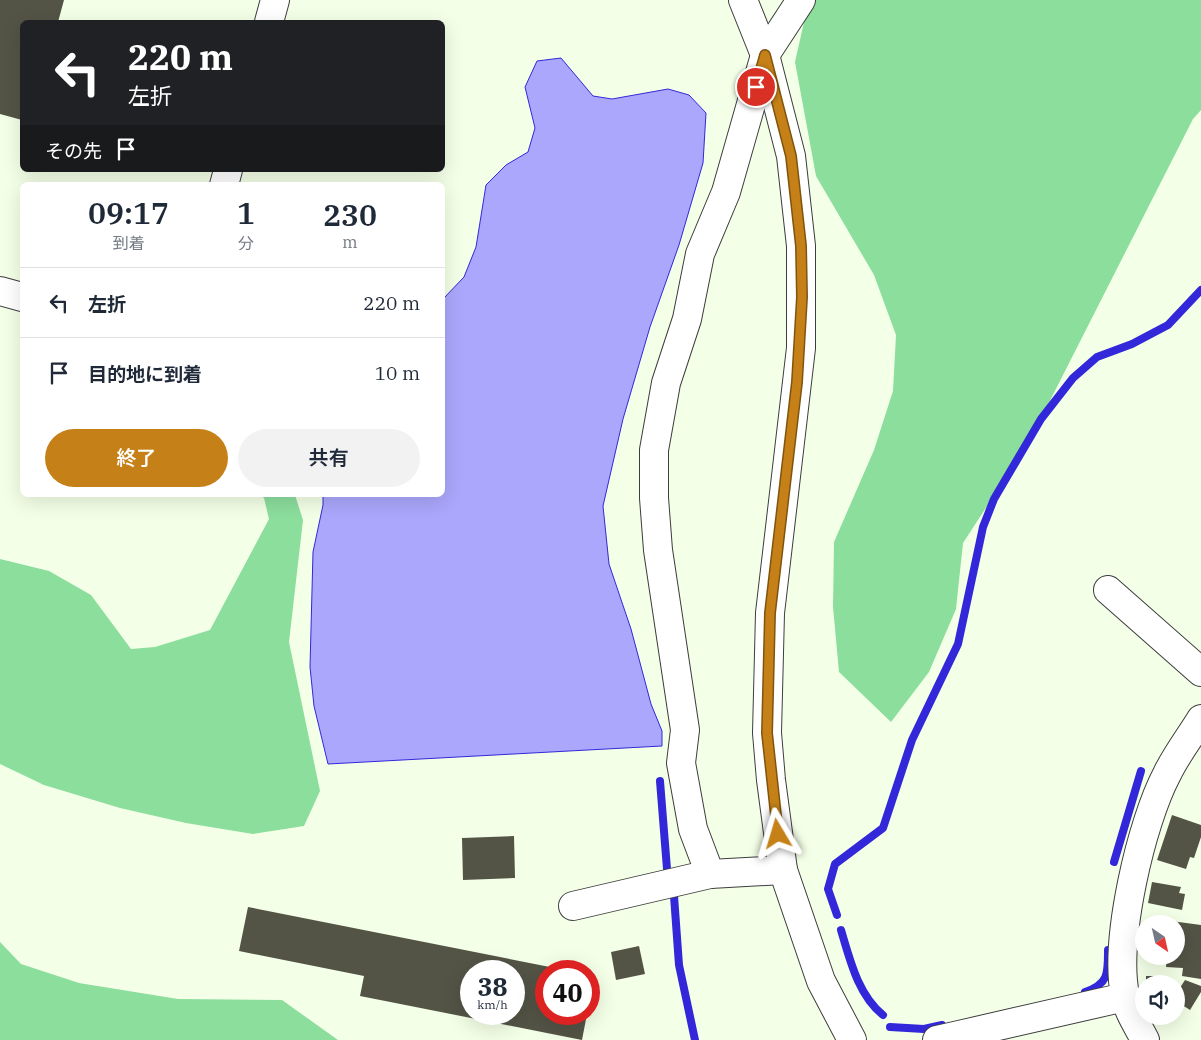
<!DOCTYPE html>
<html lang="ja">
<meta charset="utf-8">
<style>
body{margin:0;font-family:"IBM Plex Serif","Noto Sans JP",serif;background:#f2f2f3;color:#1f2937;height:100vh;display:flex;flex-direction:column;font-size:19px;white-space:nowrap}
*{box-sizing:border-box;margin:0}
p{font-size:16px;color:#747a83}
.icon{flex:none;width:28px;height:28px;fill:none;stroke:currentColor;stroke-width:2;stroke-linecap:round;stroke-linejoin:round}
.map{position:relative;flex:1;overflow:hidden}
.panel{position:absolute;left:20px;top:182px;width:425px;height:315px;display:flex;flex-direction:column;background:#fff;border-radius:8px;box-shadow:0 5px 20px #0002}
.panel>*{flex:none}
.guide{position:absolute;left:20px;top:20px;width:425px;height:152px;border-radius:8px;box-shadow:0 5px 20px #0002;background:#202124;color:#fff;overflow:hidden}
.needle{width:32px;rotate:146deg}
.fabs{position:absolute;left:1135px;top:915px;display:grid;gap:10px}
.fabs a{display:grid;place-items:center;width:50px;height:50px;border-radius:50%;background:#fff;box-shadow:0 5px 20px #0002;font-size:25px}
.speed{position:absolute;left:460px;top:960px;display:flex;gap:10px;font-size:25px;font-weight:700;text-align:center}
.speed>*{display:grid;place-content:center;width:65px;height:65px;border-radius:50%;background:#fff;box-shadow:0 5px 20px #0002;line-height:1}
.speed small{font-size:12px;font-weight:400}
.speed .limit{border:8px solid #d22;background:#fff;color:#111}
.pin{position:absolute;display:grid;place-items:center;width:42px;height:42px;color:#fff;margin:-21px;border:2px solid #fff;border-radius:50%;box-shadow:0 1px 5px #0007}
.me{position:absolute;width:55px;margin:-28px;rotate:353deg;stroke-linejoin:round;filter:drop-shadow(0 0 4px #0008)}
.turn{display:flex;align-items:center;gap:18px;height:105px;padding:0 25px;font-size:22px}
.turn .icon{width:65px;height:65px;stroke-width:2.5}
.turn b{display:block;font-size:35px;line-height:42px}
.then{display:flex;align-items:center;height:48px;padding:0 25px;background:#0003;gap:10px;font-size:19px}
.eta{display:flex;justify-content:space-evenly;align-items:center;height:85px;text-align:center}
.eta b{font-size:30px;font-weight:600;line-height:35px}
.button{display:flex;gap:10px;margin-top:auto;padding:10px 25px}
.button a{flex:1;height:58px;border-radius:30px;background:#c58117;color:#fff;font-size:20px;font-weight:600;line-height:58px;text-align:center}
.button a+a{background:#f2f2f3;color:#1f2937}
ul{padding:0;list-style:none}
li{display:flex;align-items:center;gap:15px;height:70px;padding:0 25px;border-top:1px solid #e0e1e3}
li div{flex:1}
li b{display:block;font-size:19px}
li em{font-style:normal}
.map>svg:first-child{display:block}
.forest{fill:#8cde9d}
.water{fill:#aaa7fc;stroke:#3228d9}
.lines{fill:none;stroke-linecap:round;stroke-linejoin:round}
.stream{stroke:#3228d9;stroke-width:8}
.building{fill:#535446;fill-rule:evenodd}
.minor-casing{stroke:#3d3d3d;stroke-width:30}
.minor{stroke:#fff;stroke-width:28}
.route-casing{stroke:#80540f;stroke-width:12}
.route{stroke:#c58117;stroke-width:9}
</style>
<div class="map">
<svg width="1201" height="1040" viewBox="0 0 1201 1040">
<rect width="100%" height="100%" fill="#f4ffe7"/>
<!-- forest -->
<g class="forest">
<path d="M809,0H1201V110L1193,119L1030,440L963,543L956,609L929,672L891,722L839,672L833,607L834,542L874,450L893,391L896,335L874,275L816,176L795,62Z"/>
<path d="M260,495H295L303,520L289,642L320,791L304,826L253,834L186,823L120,808L44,785L0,764V559L49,571L91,595L131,649L155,647L210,630L269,519L264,498Z"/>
<path d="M0,942L21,964L79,983L178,999L282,1000L338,1040H0Z"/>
</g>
<!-- water -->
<path class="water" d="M561,58L593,96L612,99L668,89L689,95L706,113L703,163L679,245L650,327L623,419L603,506L609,564L631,629L651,704L662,731V746L328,764L314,706L310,667L313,552L323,505V495H442L443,299L464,277L476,247L486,185L506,165L528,152L535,128L525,87L537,61Z"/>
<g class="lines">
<!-- stream -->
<g class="stream">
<path d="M660,781L667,869"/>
<path d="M1114,862L1141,771"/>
<path d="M674,896L679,965L695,1040"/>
<path d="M837,915L828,889L835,864L883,828L912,740L958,644L983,527L994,499L1041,419L1073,378L1097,357L1132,344L1168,325L1201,290"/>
<path d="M841,930C850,960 858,995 883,1015"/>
<path d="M1085,992C1109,984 1108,973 1108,950"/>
<path d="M890,1027L924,1029L942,1025"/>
</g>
</g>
<!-- building -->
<g class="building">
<path d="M0,0H64L58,22H22V120L0,114Z"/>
<path d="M1172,815L1201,825V837L1194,858L1190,857L1186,869L1157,860Z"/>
<path d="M514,836L515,878L463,880L462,838Z"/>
<path d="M1152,882L1181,887L1179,893L1185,894L1182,910L1148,903Z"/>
<path d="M248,907L565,970L546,971V1014H587L582,1040L360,996L364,976L239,951ZM471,971H514V1014H471Z"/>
<path d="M1171,921L1201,925V979L1182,976L1183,968L1166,967L1167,956H1176V924H1171Z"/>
<path d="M639,946L645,974L616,980L611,952Z"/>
<path d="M589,975L594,976L590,1000H589Z"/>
<rect x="1146" y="976" width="17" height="8"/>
<path d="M1185,980L1201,986V992L1190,1010L1176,1001V994Z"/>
</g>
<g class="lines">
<!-- minor casing -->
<g class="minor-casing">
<g id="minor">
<path d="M743,0L765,55L791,156L801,246V348L770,613L767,733L771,780L783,870L821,981L852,1040"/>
<path d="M269,22L275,0"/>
<path d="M224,185L228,170"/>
<path d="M0,291L22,297"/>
<path d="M1108,590L1201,672"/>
<path d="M783,870L710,874L693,829L681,763L685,730L658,550L654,498V450L666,383L687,319L700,254L726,192L765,55L801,0"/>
<path d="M573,906L710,874"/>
<path d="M937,1040L1125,997"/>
<path d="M1145,1040C1138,1026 1127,1010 1125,995C1114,940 1141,823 1167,774C1176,755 1190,737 1201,719"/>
</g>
</g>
<!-- minor -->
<use href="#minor" class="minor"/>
</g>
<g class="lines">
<!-- route casing -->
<g class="route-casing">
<path id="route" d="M756,87L765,55L791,156L801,246L802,297L797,382L770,613L767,733L778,834"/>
</g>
<!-- route -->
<use href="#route" class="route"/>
</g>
</svg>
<div class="fabs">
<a><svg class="needle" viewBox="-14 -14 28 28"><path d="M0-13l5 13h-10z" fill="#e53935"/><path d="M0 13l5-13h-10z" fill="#747a83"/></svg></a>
<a><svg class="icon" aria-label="sound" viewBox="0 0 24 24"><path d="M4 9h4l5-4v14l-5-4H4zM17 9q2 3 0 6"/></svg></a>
</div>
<div class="speed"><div>38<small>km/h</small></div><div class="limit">40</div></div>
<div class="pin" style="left:756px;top:87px;background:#d93025"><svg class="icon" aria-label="arrive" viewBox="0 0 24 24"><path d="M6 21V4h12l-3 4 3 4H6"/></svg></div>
<svg class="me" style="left:778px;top:834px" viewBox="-20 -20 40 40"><path d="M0-17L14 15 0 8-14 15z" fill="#c58117" stroke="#fff" stroke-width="4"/></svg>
<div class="guide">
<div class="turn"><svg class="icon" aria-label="left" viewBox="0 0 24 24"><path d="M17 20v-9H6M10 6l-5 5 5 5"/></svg><div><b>220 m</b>左折</div></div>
<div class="then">その先<svg class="icon" aria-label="arrive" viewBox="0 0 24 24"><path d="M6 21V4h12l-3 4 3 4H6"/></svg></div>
</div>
<section class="panel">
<div class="eta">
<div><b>09:17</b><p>到着</p></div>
<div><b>1</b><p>分</p></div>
<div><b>230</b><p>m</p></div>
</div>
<ul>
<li><svg class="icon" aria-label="left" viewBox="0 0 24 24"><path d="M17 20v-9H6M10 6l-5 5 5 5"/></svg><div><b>左折</b></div><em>220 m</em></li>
<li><svg class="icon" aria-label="arrive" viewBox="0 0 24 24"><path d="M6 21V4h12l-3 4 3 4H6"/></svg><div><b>目的地に到着</b></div><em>10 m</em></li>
</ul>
<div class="button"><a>終了</a><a>共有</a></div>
</section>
</div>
